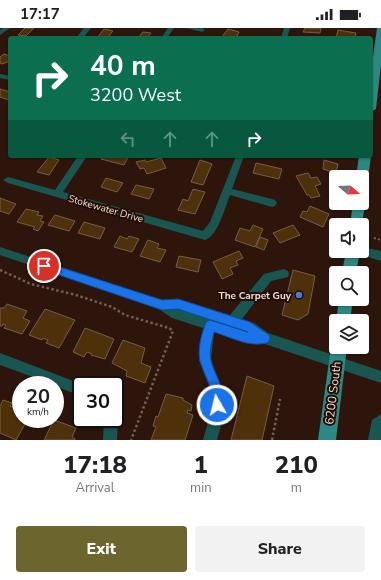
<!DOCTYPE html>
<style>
body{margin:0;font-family:"Nunito Sans",sans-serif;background:#f2f2f2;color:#202124;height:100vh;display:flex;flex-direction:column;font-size:15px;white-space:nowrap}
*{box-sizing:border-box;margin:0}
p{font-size:13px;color:#757577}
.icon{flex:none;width:22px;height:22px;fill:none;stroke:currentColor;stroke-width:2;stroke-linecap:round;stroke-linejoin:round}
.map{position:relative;height:412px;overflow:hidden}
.side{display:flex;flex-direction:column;background:#fff;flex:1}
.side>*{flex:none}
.guide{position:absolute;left:8px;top:8px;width:365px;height:122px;border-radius:4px;box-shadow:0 1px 3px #0004;background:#0b6e4f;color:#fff;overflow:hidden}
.needle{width:26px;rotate:109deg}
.tools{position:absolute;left:329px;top:142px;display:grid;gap:8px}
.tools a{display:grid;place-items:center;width:40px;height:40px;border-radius:4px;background:#fff;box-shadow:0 1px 3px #0004;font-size:20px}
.speed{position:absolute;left:12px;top:348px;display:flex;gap:8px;font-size:20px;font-weight:700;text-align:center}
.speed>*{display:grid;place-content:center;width:52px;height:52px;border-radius:50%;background:#fff;box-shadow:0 1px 3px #0004;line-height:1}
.speed small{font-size:10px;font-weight:400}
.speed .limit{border:2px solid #111;border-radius:6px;background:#fff;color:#111}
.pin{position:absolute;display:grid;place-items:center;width:34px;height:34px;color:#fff;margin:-17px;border:2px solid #fff;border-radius:50%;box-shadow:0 1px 4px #0007}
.me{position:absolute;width:44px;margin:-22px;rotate:352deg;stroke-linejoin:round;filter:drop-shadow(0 0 3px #0008)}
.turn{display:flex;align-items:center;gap:14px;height:84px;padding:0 16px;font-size:18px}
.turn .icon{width:52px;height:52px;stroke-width:2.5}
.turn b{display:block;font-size:28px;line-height:34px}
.lanes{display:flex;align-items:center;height:38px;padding:0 16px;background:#0003;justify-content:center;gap:20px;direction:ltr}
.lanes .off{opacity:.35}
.eta{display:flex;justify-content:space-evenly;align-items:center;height:68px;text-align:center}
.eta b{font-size:24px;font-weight:800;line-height:28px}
.action{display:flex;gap:8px;margin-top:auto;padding:8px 16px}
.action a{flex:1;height:46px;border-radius:4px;background:#6c662e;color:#fff;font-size:16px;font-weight:800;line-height:46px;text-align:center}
.action a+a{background:#f2f2f2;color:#202124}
.status{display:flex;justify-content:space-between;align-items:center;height:28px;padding:0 20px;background:#fff;direction:ltr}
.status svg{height:11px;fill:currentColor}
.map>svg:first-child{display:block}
.building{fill:#4e300a;stroke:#735e48}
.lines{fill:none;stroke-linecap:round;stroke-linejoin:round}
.path-far1{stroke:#735d55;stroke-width:2;stroke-dasharray:2 2;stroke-linecap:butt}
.path{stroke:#735d55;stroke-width:2.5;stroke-dasharray:2.5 2.5;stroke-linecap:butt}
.minor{fill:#195652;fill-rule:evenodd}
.major{fill:#2a8984;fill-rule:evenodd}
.route{fill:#1a73e8;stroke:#114b97}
.shop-dot{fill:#3f7fe0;stroke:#230c04;stroke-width:1.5}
.labels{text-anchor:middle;stroke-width:4;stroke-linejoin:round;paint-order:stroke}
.street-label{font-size:10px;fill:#f0dfd8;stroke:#230c04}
.poi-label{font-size:10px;font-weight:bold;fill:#f0dfd8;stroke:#230c04;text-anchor:end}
.near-street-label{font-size:12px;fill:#f0dfd8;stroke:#230c04}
</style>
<div class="status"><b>17:17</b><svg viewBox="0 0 49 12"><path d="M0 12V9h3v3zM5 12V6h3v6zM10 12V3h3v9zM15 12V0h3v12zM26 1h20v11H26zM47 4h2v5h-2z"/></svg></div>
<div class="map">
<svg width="381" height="412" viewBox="0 0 381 412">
<rect width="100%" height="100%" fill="#2d150c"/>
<!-- building -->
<g class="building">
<path d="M25,0H34L26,8L18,7Z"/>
<path d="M305,0H321L320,5L303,4Z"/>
<path d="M104,1L113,3L107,10H97Z"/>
<path d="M228,1L239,4L236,10H221Z"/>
<path d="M338,2L356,5L355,10H336Z"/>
<path d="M143,4L151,5L147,10H138Z"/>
<path d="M4,26L10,28V33L2,36L0,35V29Z"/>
<path d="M0,61L10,64L9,72L0,69Z"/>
<path d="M103,128H125L128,129L124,137L101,131Z"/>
<path d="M49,129L59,132L49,147L37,144Z"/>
<path d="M161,130L166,140L147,146L144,140L140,141L136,134L145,132L146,134Z"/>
<path d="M200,132L212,136L203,157L191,154Z"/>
<path d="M324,132L338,136L336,145L323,141Z"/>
<path d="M256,135L282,141L279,151L253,145Z"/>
<path d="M308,145L311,150L317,149L321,156L315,158L320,168L311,170L309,167H307L296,148Z"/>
<path d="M106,150L123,155L117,164L101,159Z"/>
<path d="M136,157L154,161L149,171L131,166Z"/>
<path d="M193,161L205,164L195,186L178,182L183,171L188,173Z"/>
<path d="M0,170L16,176L9,186L0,183Z"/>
<path d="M310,178L329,186L323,199L300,189L303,183L307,184Z"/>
<path d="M26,181L39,184L37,187L43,188L40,193L44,194L38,203L33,201L35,199L17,194Z"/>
<path d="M55,187L75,193L69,203L48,197Z"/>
<path d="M84,194L105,200L100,211L78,205Z"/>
<path d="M253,197L263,201L255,219L235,212L240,200L250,203Z"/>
<path d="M293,197L300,207L280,215L273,205Z"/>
<path d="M120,208L127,211L129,208L139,211L132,224L114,219Z"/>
<path d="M260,209L268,212L264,222L256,219Z"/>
<path d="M148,212L159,216L157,220L166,222L160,234L140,228Z"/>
<path d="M239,223L243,230L236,233L238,237L230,240L233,246L222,251L213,234Z"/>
<path d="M179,228L201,232L198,244L176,239Z"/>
<path d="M293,242L315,248L308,286L298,292L282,287Z"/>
<path d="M7,276L27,283L23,290L30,293L22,306L4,300L6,297L3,296L2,298H0V280H4Z"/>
<path d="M45,281L75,292L59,320L46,315L48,312L43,310L42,312L29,307Z"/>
<path d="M85,300L114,311L105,331L91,327L92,326L87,324L84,329L73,324Z"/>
<path d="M123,312L145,320L141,335L151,339L145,355L126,348L127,343L112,335Z"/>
<path d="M247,348L274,358L262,412H231Z"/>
<path d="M166,366L183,370V372L192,377L191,383L188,382L187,385L193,387L185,412H151L156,399L153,398L156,388L158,389Z"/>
<path d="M3,372L12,375L10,378L18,381L21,377V391H35L31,399L25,396L16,412L0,405V378Z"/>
<path d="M54,392L76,400L72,409L75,411V412H44Z"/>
</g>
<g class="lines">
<!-- path-far1 -->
<path class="path-far1" d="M374,210L381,212"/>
<!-- path -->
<g class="path">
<path d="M0,242L31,256L76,267L112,279L125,287L169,300L173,303L131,412"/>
<path d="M272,412L280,371"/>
</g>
<!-- minor -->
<g class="minor">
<path d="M3,0H10L0,7V2Z"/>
<path d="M84,0H91L83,10H76Z"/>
<path d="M168,0H174L167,10H161Z"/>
<path d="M186,0H202L205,2L202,4Z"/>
<path d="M284,0H290L287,10H281Z"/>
<path d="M0,46L10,48V52L0,50Z"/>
<path d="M78,128H87L63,164L203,203L210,194L236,128H244L232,161L272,171L275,172L277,175L275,178L272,179L230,167C225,179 218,208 205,212L8,155L3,152L8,149L55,162Z"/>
<path d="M0,219L162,272L178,271L230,287L264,246L284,241L288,243L289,246L288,249L271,253L242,291L254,295L268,305L381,343V355L265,316H249L214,304L211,332L224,366V387L217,412H203L210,387L212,366L199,332L203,300L172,290L159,281L0,227Z"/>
<path d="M362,219L381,223V233L358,226L357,223H362Z"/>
<path d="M0,325L84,357H81V368L55,358V357L0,337Z"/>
<path d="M115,386L118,391L117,412H103L104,391H115Z"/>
<path d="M381,386V412H368L372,392Z"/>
</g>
<!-- major -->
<g class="major">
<path d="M377,0H381V37L376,81L371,84V43Z"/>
<path d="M359,128H371L368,151L366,154L362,155V149H356Z"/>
<path d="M362,171L365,175L362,197H350L353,175H362Z"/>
<path d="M346,223H360L356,245H342Z"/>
<path d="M339,271H353L350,293L336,294Z"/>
<path d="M336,312V319H347L336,412H318L331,319L334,314Z"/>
</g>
</g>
<!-- route -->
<path class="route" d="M44,234L162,272L178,271L250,294L269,307L270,310L269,314C252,321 230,309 214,304C212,313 209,323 211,332C214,348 229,364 221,381L217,383L213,381C211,376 213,371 212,366C210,355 203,344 200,333C197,321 202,305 206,294L210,292L248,304L178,281L162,282L44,242L41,241L39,238L41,235Z"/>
<!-- markers -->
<circle class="shop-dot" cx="299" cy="267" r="4"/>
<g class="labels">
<!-- street labels -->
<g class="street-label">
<text transform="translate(106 180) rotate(16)" y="4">Stokewater Drive</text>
</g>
<!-- poi labels -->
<g class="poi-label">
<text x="291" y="271">The Carpet Guy</text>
</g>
<!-- near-street labels -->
<g class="near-street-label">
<text transform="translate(333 365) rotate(-83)" y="4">6200 South</text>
</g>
</g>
</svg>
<div class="tools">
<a><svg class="needle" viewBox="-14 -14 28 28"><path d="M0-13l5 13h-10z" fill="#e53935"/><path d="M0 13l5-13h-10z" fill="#757577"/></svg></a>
<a><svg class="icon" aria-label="sound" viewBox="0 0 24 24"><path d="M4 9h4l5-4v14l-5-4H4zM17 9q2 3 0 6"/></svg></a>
<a><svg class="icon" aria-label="search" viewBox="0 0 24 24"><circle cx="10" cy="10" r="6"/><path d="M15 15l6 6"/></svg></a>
<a><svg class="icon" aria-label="layers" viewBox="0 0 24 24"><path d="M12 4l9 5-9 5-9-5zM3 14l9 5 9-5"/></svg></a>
</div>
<div class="speed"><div>20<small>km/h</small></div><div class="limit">30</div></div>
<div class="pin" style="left:44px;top:238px;background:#d93025"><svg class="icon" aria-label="arrive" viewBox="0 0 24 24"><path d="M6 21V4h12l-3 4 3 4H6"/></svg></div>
<svg class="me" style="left:217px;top:377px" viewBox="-20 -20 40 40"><circle r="17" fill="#1a73e8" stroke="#fff" stroke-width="3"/><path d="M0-11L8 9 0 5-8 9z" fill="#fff"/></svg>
<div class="guide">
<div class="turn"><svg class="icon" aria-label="right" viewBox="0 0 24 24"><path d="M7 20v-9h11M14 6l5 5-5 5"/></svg><div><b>40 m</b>3200 West</div></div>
<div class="lanes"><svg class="icon off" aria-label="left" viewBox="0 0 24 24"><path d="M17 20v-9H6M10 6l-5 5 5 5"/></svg><svg class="icon off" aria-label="ahead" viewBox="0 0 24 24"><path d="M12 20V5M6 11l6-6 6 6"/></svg><svg class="icon off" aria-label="ahead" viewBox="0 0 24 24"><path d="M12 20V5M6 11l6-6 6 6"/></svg><svg class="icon" aria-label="right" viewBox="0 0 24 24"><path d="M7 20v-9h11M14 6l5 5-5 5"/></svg></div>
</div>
</div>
<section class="side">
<div class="eta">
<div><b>17:18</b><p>Arrival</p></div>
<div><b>1</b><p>min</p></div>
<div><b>210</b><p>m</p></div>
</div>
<div class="action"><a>Exit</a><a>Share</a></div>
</section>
